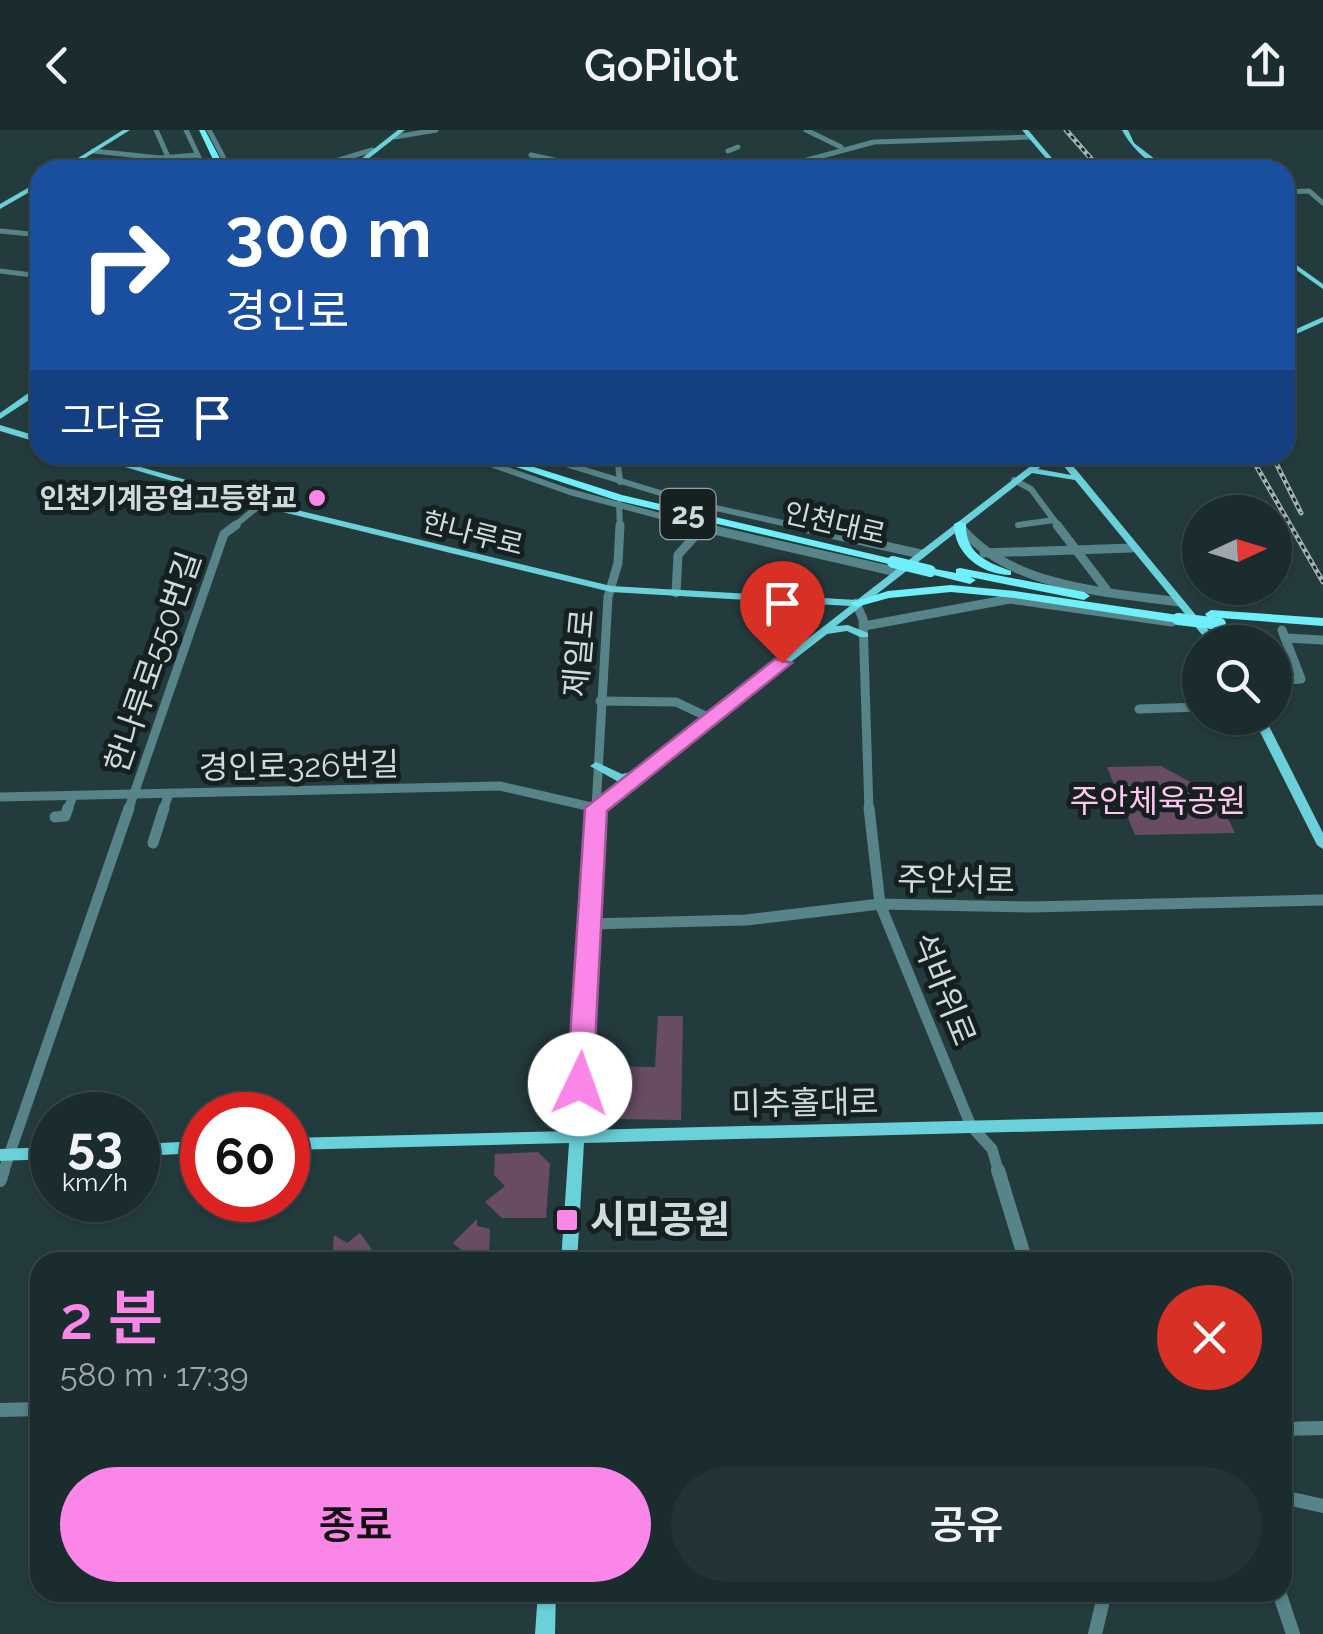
<!DOCTYPE html>
<html lang="ko">
<meta charset="utf-8">
<style>
body{margin:0;font-family:Raleway,"Noto Sans KR",sans-serif;background:#243436;color:#f1f3f6;height:100vh;display:flex;flex-direction:column;font-size:38px;white-space:nowrap}
*{box-sizing:border-box;margin:0}
p{font-size:32px;color:#a0a7aa}
.icon{flex:none;width:55px;height:55px;fill:none;stroke:currentColor;stroke-width:2;stroke-linecap:round;stroke-linejoin:round}
.map{position:relative;flex:1;overflow:hidden}
.sheet{position:absolute;left:30px;top:1122px;width:1262px;height:350px;display:flex;flex-direction:column;background:#1b2c2e;border-radius:30px;box-shadow:0 2px 8px #0004,0 0 0 2px #39484a}
.sheet>*{flex:none}
.banner{position:absolute;left:30px;top:30px;width:1265px;height:305px;border-radius:30px;box-shadow:0 2px 8px #0004,0 0 0 2px #39484a;background:#1a4fa0;color:#fff;overflow:hidden}
.needle{width:65px;rotate:86deg}
.fabs{position:absolute;left:1182px;top:365px;display:grid;gap:20px}
.fabs a{display:grid;place-items:center;width:110px;height:110px;border-radius:50%;background:#1b2c2e;box-shadow:0 2px 8px #0004,0 0 0 2px #39484a;font-size:50px}
.speed{position:absolute;left:30px;top:962px;display:flex;gap:20px;font-size:50px;font-weight:700;text-align:center}
.speed>*{display:grid;place-content:center;width:130px;height:130px;border-radius:50%;background:#1b2c2e;box-shadow:0 2px 8px #0004,0 0 0 2px #39484a;line-height:1}
.speed small{font-size:25px;font-weight:400}
.speed .limit{border:15px solid #d22;background:#fff;color:#111}
.pin{position:absolute;display:grid;place-items:center;width:85px;height:85px;color:#fff;margin:-102px -42px;border-radius:50% 50% 50% 0;rotate:-45deg;box-shadow:0 0 10px #0007}
.pin .icon{rotate:45deg}
.me{position:absolute;width:110px;margin:-55px;rotate:3deg;stroke-linejoin:round;filter:drop-shadow(0 0 8px #0008)}
.turn{display:flex;align-items:center;gap:35px;height:210px;padding:0 30px;font-size:45px}
.turn .icon{width:130px;height:130px;stroke-width:2.5}
.turn b{display:block;font-size:70px;line-height:85px}
.then{display:flex;align-items:center;height:95px;padding:0 30px;background:#0003;gap:20px;font-size:38px}
.round{display:grid;place-items:center;flex:none;width:105px;height:105px;border-radius:52px;background:#243436}
.headline{display:flex;align-items:center;justify-content:space-between;height:170px;padding:0 30px}
h1{font-size:60px;font-weight:600;line-height:75px;color:#fa87e7}
.button{display:flex;gap:20px;margin-top:auto;padding:20px 30px}
.button a{flex:1;height:115px;border-radius:60px;background:#fa87e7;color:#111;font-size:40px;font-weight:600;line-height:115px;text-align:center}
.button a+a{background:#243436;color:#f1f3f6}
header{display:flex;justify-content:space-between;align-items:center;height:130px;padding:0 30px;background:#1b2c2e;font-size:45px;font-weight:600}
.map>svg:first-child{display:block}
.green{fill:#684c63}
.lines{fill:none;stroke-linecap:round;stroke-linejoin:round}
.minor-far4{stroke:#568488;stroke-width:5}
.minor-far3{stroke:#568488;stroke-width:6}
.minor-far2{stroke:#568488;stroke-width:9}
.minor-far1{stroke:#568488;stroke-width:11}
.minor{stroke:#568488;stroke-width:14}
.major{fill:#6ad0d9;fill-rule:evenodd}
.highway{fill:#6feff9;fill-rule:evenodd}
.rail-casing{stroke:#a3b3b5;stroke-width:5}
.rail{stroke:#162021;stroke-width:2.5;stroke-dasharray:4;stroke-linecap:butt}
.highway-bridge{stroke:#6feff9;stroke-width:12}
.route{fill:#fa87e7;stroke:#a25896;stroke-width:2.5}
.poi-dot{fill:#fa87e7;stroke:#162021;stroke-width:4}
.labels{text-anchor:middle;stroke-width:10;stroke-linejoin:round;paint-order:stroke}
.far-poi-label{font-size:28px;font-weight:bold;fill:#cddbdc;stroke:#162021;text-anchor:end}
.far-street-label{font-size:28px;fill:#cddbdc;stroke:#162021}
.shield{fill:#162021;stroke:#96a3a4;stroke-width:2.5}
.shield-label{font-size:30px;font-weight:bold;fill:#cddbdc}
.street-label{font-size:32px;fill:#cddbdc;stroke:#162021}
.park-label{font-size:32px;fill:#fcc6f1;stroke:#162021}
.near-poi-label{font-size:38px;font-weight:bold;fill:#cddbdc;stroke:#162021;text-anchor:start}
</style>
<header><svg class="icon" aria-label="back" viewBox="0 0 24 24"><path d="M15 5l-7 7 7 7"/></svg>GoPilot<svg class="icon" aria-label="share" viewBox="0 0 24 24"><path d="M12 15V3M7 8l5-5 5 5M5 13v7h14v-7"/></svg></header>
<div class="map">
<svg width="1323" height="1504" viewBox="0 0 1323 1504">
<rect width="100%" height="100%" fill="#243b3d"/>
<!-- green -->
<g class="green">
<path d="M1161,636L1218,667L1235,703L1135,705L1107,637Z"/>
<path d="M658,886H683L681,990L611,989L598,980L601,936L655,937Z"/>
<path d="M538,1022L550,1034L546,1088H502L485,1072L505,1056L494,1045L495,1024Z"/>
<path d="M477,1089V1096L490,1099L489,1132H460L461,1120L453,1113Z"/>
<path d="M360,1103L381,1132H332L334,1105L347,1113Z"/>
</g>
<g class="lines">
<!-- minor-far4 -->
<g class="minor-far4">
<path d="M156,0L174,40"/>
<path d="M186,0L205,40"/>
<path d="M209,0L230,40"/>
<path d="M806,0L841,17"/>
<path d="M395,7L436,0"/>
<path d="M93,21L160,28L197,25"/>
<path d="M728,21L738,17"/>
<path d="M531,25L568,33"/>
<path d="M798,31L821,40"/>
<path d="M306,40L372,20"/>
<path d="M770,40L874,12L1031,7"/>
<path d="M1285,62L1309,61L1323,73"/>
<path d="M0,101L40,105"/>
<path d="M0,141L40,146"/>
</g>
<!-- minor-far3 -->
<g class="minor-far3">
<path d="M465,325L570,362L702,397"/>
<path d="M536,325L693,373L801,397"/>
<path d="M617,325L620,352"/>
<path d="M1014,350L1031,359L1054,390"/>
<path d="M619,374L620,397"/>
<path d="M1018,395L1054,390L1059,397"/>
<path d="M233,397L261,374"/>
</g>
<!-- minor-far2 -->
<g class="minor-far2">
<path d="M692,395L897,442"/>
<path d="M790,395L921,424"/>
<path d="M1057,395L1106,459"/>
<path d="M963,400C1014,458 1106,462 1179,472"/>
<path d="M984,423L1132,418"/>
<path d="M676,463L678,425L704,396"/>
<path d="M856,473L863,489L869,681"/>
<path d="M864,496L1010,469L1172,492"/>
<path d="M1285,508L1323,510"/>
<path d="M1275,551L1301,549L1282,500"/>
<path d="M600,571L676,572L712,589"/>
<path d="M1139,579L1200,577"/>
<path d="M0,667L500,656L596,678L608,467L618,433L620,395"/>
<path d="M67,681L73,666"/>
<path d="M128,681L224,404L236,395"/>
<path d="M163,681L169,663"/>
</g>
<!-- minor-far1 -->
<g class="minor-far1">
<path d="M869,678L880,774L971,996L992,1019L999,1043"/>
<path d="M55,687L65,686L68,678"/>
<path d="M153,713L164,678"/>
<path d="M589,794L746,790L880,774L1031,777L1323,770"/>
<path d="M3,1043L129,678"/>
</g>
<!-- minor -->
<g class="minor">
<path d="M998,1040L1026,1132"/>
<path d="M0,1050L3,1040"/>
<path d="M0,1280L40,1279"/>
<path d="M1282,1299L1323,1298"/>
<path d="M1282,1367L1323,1376"/>
<path d="M1279,1462L1293,1504"/>
<path d="M1095,1504L1105,1462"/>
</g>
<!-- major -->
<g class="major">
<path d="M123,0H130L66,40H59Z"/>
<path d="M398,0H405L354,40H347Z"/>
<path d="M1022,0H1028L1062,40H1056Z"/>
<path d="M1122,0H1128L1134,13L1169,40C1150,37 1131,17 1122,0Z"/>
<path d="M40,51V56L0,79V74Z"/>
<path d="M1285,127L1323,154V159L1285,132Z"/>
<path d="M1323,187V192L1285,209V204Z"/>
<path d="M37,257H40V263L0,289V283Z"/>
<path d="M0,295L40,307V313L0,301Z"/>
<path d="M84,325H98L264,372L611,456L857,470L1045,325H1054L1038,339L1071,345L1055,325H1064L1218,512H1208L1075,350L1032,343L836,496L848,495L868,503V507H860L847,501L827,504L602,679L584,1000L1323,982V994L584,1013L577,1132H561L569,1013L288,1020V1008L569,1001L590,678L623,651H617L590,636L596,632L622,644L637,641L850,476L611,462L258,376Z"/>
<path d="M1253,588H1265L1323,703V719L1317,715Z"/>
<path d="M202,1011V1023L138,1026V1014Z"/>
<path d="M52,1017V1029L0,1031V1019Z"/>
<path d="M538,1462H556L555,1504H535Z"/>
</g>
<!-- highway -->
<g class="highway">
<path d="M199,0H205L226,40H218Z"/>
<path d="M480,325H496L622,365L893,429L899,432L893,435L615,370Z"/>
<path d="M960,391L966,394C965,423 986,432 1011,441V445C982,445 954,424 954,394Z"/>
<path d="M930,438L956,443V439L960,438L1084,462L1090,466L1084,470L970,447L976,450L970,454L926,443V439Z"/>
<path d="M951,455L1015,461L1178,485L1184,489L1178,493L1015,468L951,462L889,468L856,477L850,473L888,461Z"/>
<path d="M1211,480L1323,488V496L1207,487L1205,484Z"/>
</g>
<!-- rail casing -->
<g class="rail-casing">
<g id="rail">
<path d="M1066,0L1101,40"/>
<path d="M1250,325L1323,452"/>
<path d="M1272,325L1301,383"/>
</g>
</g>
<!-- rail -->
<use href="#rail" class="rail"/>
<!-- highway-bridge -->
<g class="highway-bridge">
<path d="M893,432L930,441"/>
<path d="M1178,489L1220,494"/>
</g>
</g>
<!-- route -->
<path class="route" d="M775,529L792,533L607,681L593,954L580,964L571,961L567,954L585,678Z"/>
<!-- markers -->
<g class="poi-dot">
<circle cx="317" cy="368" r="10"/>
<rect x="555" y="1078" width="24" height="24" rx="5"/>
</g>
<g class="labels">
<!-- far-poi labels -->
<g class="far-poi-label">
<text x="297" y="378">인천기계공업고등학교</text>
</g>
<!-- far-street labels -->
<g class="far-street-label">
<text transform="translate(835 393) rotate(13)" y="10">인천대로</text>
<text transform="translate(473 403) rotate(14)" y="10">한나루로</text>
</g>
<!-- shield labels -->
<rect class="shield" x="660.5" y="359" width="55" height="50" rx="8"/>
<g class="shield-label">
<text x="688" y="394">25</text>
</g>
<!-- street labels -->
<g class="street-label">
<text transform="translate(579 523) rotate(-85)" y="11">제일로</text>
<text transform="translate(153 532) rotate(-71)" y="11">한나루로550번길</text>
<text transform="translate(299 636) rotate(-1)" y="11">경인로326번길</text>
<text transform="translate(956 750) rotate(1)" y="11">주안서로</text>
<text transform="translate(944 859) rotate(68)" y="11">석바위로</text>
<text transform="translate(805 973) rotate(-1)" y="11">미추홀대로</text>
</g>
<!-- park labels -->
<g class="park-label">
<text x="1158" y="682">주안체육공원</text>
</g>
<!-- near-poi labels -->
<g class="near-poi-label">
<text x="590" y="1103">시민공원</text>
</g>
</g>
</svg>
<div class="fabs">
<a><svg class="needle" viewBox="-14 -14 28 28"><path d="M0-13l5 13h-10z" fill="#e53935"/><path d="M0 13l5-13h-10z" fill="#a0a7aa"/></svg></a>
<a><svg class="icon" aria-label="search" viewBox="0 0 24 24"><circle cx="10" cy="10" r="6"/><path d="M15 15l6 6"/></svg></a>
</div>
<div class="speed"><div>53<small>km/h</small></div><div class="limit">60</div></div>
<div class="pin" style="left:782px;top:533px;background:#d93025"><svg class="icon" aria-label="arrive" viewBox="0 0 24 24"><path d="M6 21V4h12l-3 4 3 4H6"/></svg></div>
<svg class="me" style="left:580px;top:954px" viewBox="-20 -20 40 40"><circle r="19" fill="#fff"/><path d="M0-13L10 11 0 6-10 11z" fill="#fa87e7"/></svg>
<div class="banner">
<div class="turn"><svg class="icon" aria-label="right" viewBox="0 0 24 24"><path d="M7 20v-9h11M14 6l5 5-5 5"/></svg><div><b>300 m</b>경인로</div></div>
<div class="then">그다음<svg class="icon" aria-label="arrive" viewBox="0 0 24 24"><path d="M6 21V4h12l-3 4 3 4H6"/></svg></div>
</div>
<section class="sheet">
<div class="headline"><div><h1>2 분</h1><p>580 m · 17:39</p></div><a class="round" style="background:#d93025;color:#fff"><svg class="icon" aria-label="close" viewBox="0 0 24 24"><path d="M6 6l12 12M18 6L6 18"/></svg></a></div>
<div class="button"><a>종료</a><a>공유</a></div>
</section>
</div>
